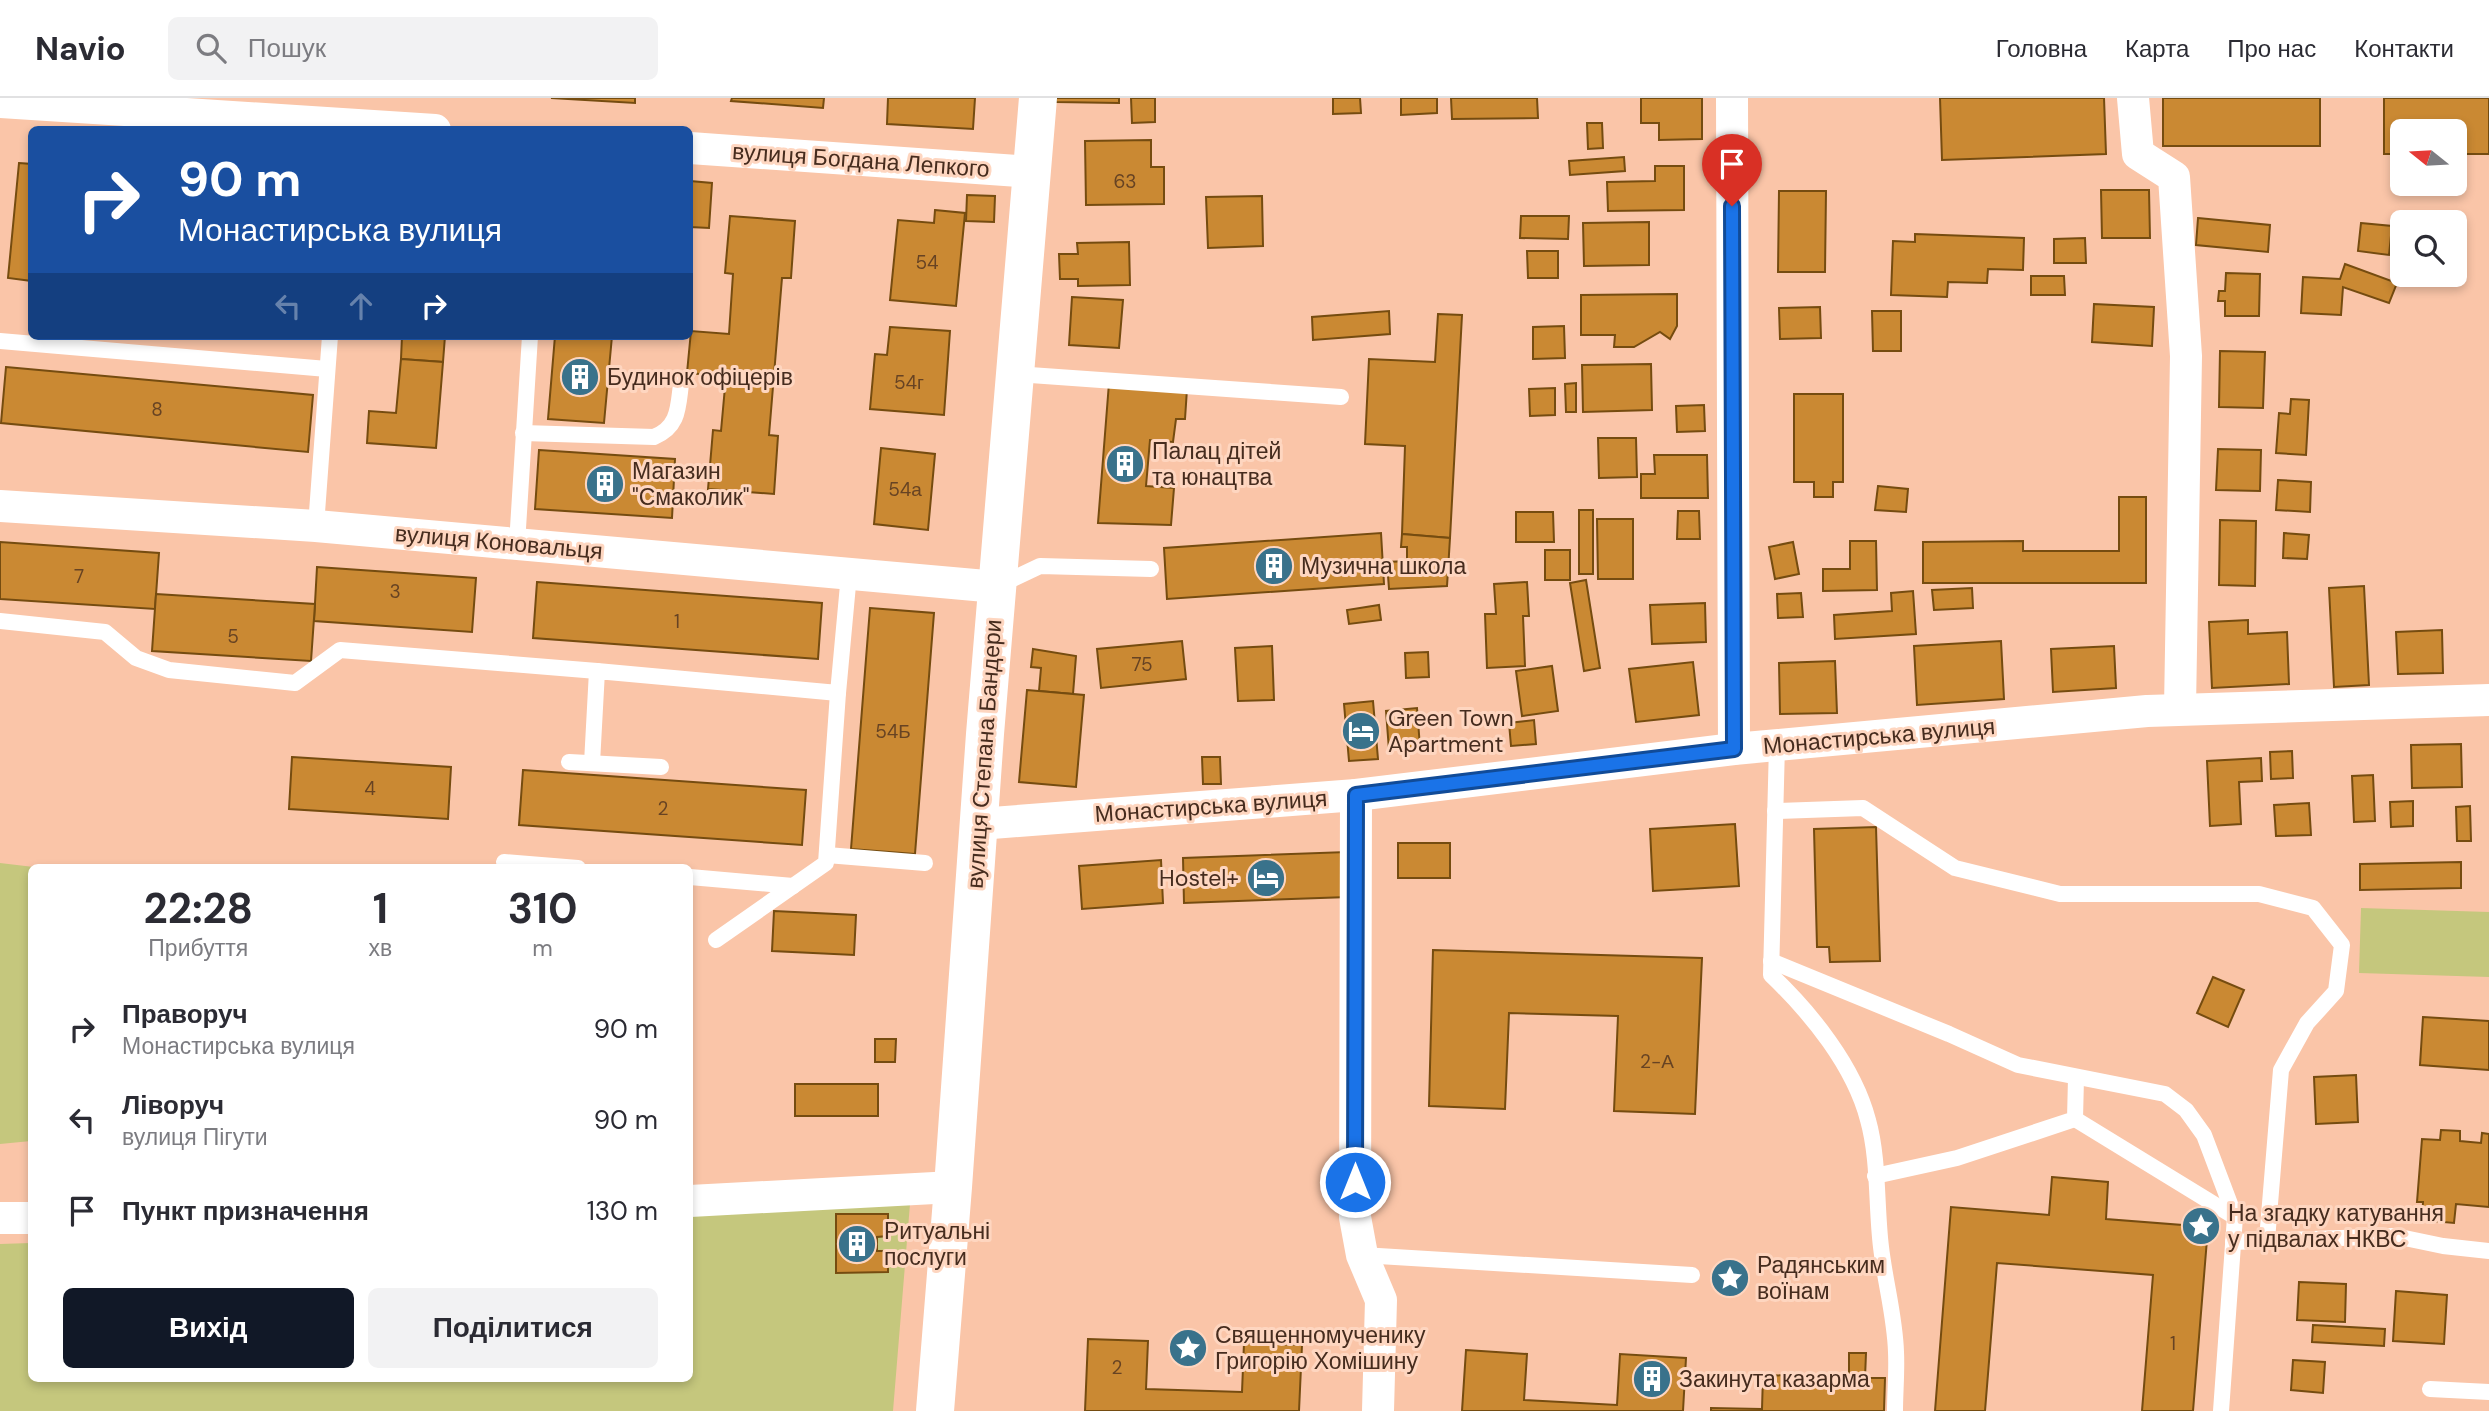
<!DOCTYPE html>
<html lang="uk">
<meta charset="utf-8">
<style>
body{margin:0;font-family:"DM Sans",sans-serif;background:#f2f2f3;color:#2b2b33;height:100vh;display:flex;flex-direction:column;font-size:26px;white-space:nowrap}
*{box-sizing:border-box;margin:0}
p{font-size:23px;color:#7c7c81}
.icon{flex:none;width:38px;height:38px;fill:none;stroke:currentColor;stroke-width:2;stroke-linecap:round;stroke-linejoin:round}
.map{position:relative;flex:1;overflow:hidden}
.drawer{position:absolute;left:28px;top:766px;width:665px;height:518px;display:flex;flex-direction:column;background:#fff;border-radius:10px;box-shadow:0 4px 10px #0003}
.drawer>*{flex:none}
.guide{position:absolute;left:28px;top:28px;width:665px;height:214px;border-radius:10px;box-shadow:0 4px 10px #0003;background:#1a4fa0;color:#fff;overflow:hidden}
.needle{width:46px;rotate:288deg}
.fabs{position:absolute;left:2390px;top:21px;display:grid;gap:14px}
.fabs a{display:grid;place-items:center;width:77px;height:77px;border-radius:10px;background:#fff;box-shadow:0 4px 10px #0003;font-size:35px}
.pin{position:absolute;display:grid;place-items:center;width:60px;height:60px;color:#fff;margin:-72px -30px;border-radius:50% 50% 50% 0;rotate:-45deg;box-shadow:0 0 7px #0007}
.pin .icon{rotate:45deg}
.me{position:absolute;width:77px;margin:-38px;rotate:0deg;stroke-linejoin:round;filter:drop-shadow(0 0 5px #0008)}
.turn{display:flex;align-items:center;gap:24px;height:147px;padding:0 35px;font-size:32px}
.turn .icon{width:91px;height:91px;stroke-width:2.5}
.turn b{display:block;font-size:49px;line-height:60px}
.lanes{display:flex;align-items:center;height:66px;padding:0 35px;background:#0003;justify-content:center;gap:35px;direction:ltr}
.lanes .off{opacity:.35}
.eta{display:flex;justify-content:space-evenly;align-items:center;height:119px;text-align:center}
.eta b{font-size:42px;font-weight:700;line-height:49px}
.primary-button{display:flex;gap:14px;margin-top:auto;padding:14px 35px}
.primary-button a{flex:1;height:80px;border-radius:10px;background:#111827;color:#fff;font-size:28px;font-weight:700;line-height:80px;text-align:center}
.primary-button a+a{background:#f2f2f3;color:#2b2b33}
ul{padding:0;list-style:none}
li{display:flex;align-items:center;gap:21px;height:91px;padding:0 35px}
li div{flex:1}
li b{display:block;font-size:26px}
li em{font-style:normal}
header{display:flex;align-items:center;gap:42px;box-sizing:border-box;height:98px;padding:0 35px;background:#fff;border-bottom:2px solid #e1e1e2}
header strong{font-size:33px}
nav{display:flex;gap:38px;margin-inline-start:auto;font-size:24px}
.search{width:490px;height:63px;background:#f2f2f3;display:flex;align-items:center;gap:18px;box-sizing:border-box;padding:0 24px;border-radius:10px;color:#7c7c81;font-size:26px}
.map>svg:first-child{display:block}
.green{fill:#c5c77d}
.building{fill:#ca8933;stroke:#754c10;stroke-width:2}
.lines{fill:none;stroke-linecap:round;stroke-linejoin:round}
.lane{stroke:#fff;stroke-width:16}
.street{stroke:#fff;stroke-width:32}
.secondary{stroke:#fff;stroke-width:38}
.route-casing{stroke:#114b97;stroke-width:18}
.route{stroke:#1a73e8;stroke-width:12}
.labels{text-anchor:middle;stroke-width:6;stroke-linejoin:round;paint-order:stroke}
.number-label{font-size:19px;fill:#674323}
.street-label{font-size:23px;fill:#462c1e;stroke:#fed6c0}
.poi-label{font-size:23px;fill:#462c1e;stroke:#fed6c0;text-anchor:start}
</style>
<header>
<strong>Navio</strong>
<div class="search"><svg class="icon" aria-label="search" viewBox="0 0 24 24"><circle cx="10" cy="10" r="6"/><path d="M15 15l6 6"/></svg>Пошук</div>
<nav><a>Головна</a><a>Карта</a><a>Про нас</a><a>Контакти</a></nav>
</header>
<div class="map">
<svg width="2489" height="1313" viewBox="0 0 2489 1313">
<rect width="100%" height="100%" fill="#fac5a8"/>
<!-- green -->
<g class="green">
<path d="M0,765L42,770H32L31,1043L0,1046Z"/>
<path d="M2361,810L2489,814V879L2359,875Z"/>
<path d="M910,1106L893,1313H0V1146L31,1145L32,1281H690V1116Z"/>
</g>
<!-- building -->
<g class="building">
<path d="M551,0H635V5Z"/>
<path d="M732,0H824L823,10L731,3Z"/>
<path d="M888,0H975L973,31L887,26Z"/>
<path d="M1056,0H1119V5L1056,4Z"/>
<path d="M1131,0H1155V24L1132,25Z"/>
<path d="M1333,0H1360L1361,15L1333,16Z"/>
<path d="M1401,0H1437V15L1401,17Z"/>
<path d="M1451,0H1537L1538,20L1452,21Z"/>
<path d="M1641,0H1702V41L1659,42V25H1641Z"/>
<path d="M1940,0H2104L2106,56L1942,62Z"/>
<rect x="2163" y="0" width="157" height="48"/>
<path d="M2384,0H2489V56H2455V33H2403V56H2384Z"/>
<path d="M1587,25H1602L1603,50L1588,51Z"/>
<path d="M1151,42V69H1164V106L1086,107L1085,43Z"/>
<path d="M1624,59L1625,73L1570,77L1569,63Z"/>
<path d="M19,65L32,66V183L8,180Z"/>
<path d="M1655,68H1684V112L1608,113L1607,84L1655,83Z"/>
<path d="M690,83L712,85L709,130L690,129Z"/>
<path d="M2101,92H2149L2150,140H2102Z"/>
<path d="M1779,93H1826L1825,174H1778Z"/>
<path d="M967,97L995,98L994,124L966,123Z"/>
<path d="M1262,98L1263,148L1208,150L1206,99Z"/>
<path d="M935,112L965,115L956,208L890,202L898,122L934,125Z"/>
<path d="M730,118L795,123L791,180H782L769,337L778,338L774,396L708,391L713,332L721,333L726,278L687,275L691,233L729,236L733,176L725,175Z"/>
<path d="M1521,118H1569L1568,141L1520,140Z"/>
<path d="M2198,120L2270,127L2268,154L2196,147Z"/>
<path d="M1649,124V167L1584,168L1583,125Z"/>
<path d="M2361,125L2392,128L2389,157L2358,153Z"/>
<path d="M1915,136L2024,140L2023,172L1988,171L1987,185L1948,184L1947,199L1891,197L1893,143L1915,144Z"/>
<path d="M2085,140L2086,165H2054V141Z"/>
<path d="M1129,144L1130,187L1078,188V181H1060L1059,156H1078L1077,145Z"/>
<path d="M1527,153H1558V180H1528Z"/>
<path d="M2345,166L2397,185L2389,205L2343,189L2341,217L2301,215L2303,179L2340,181Z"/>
<path d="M2226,175L2260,176L2259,218H2225V203H2218L2219,193H2225Z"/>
<path d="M2031,178H2064L2065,197H2031Z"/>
<path d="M1677,196V228L1670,241L1660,234L1634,249H1614L1615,237H1581V197Z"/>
<path d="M1072,199L1123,202L1119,250L1069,247Z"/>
<path d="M2094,206L2154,209L2152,248L2092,244Z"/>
<path d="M1820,209L1821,240L1780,241L1779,210Z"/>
<path d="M1389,213L1390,236L1313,242L1312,219Z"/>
<path d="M1872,213H1901V253H1873Z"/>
<path d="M1438,216L1462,217L1450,440L1402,436L1405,348L1365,346L1369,261L1435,264Z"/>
<path d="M1564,228L1565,260L1533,261V229Z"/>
<path d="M890,229L950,233L944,317L870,311L875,256L887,257Z"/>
<path d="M402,238H445L443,264L401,261Z"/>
<path d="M555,238H612L604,325L548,321Z"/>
<path d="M2220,253L2265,254L2263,310L2219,309Z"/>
<path d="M401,261L443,264L436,350L367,345L369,313L396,315Z"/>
<path d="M1651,266L1652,312L1583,314L1582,267Z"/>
<path d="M6,269L313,297L308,354L1,325Z"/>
<path d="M1109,285L1187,291L1185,321H1176L1173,344L1150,342L1146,388L1174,390L1171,427L1098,425Z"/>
<path d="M1576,285V314H1566L1565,286Z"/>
<path d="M1555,290V317L1530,318L1529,291Z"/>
<path d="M1794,296H1843V384H1833V399H1814V384H1794Z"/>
<path d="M2291,301L2309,302L2306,357L2276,355L2279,315L2290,316Z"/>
<path d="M1704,307L1705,333L1677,334L1676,308Z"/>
<path d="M1598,340H1636L1637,379L1599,380Z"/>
<path d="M881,350L935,356L928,432L874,426Z"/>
<path d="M2218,351L2261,352L2260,393L2216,392Z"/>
<path d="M539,352L675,361L672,420L535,411Z"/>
<path d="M1654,357H1707L1708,400H1641V376H1655Z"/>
<path d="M2278,382L2311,384L2310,414L2276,412Z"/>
<path d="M1878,388L1908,391L1906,414L1875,412Z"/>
<path d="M2119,399H2146V485H1923V444L2023,443V453H2119Z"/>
<rect x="1579" y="412" width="14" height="64"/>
<path d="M1678,413H1699L1700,441H1677Z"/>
<path d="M1516,414H1553L1554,444H1516Z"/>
<path d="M1597,421H1633V481H1598Z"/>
<path d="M2220,422L2256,423L2255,488L2219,487Z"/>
<path d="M1381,435L1384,486L1167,501L1164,450Z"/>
<path d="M2284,435L2309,437L2307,461L2283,460Z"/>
<path d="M1402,436L1450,440L1447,488L1389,491L1387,464L1407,463V449H1401Z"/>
<path d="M1850,443H1876L1877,492L1823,493V471H1850Z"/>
<path d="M0,444L159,455L155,511L0,501Z"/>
<path d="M1793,444L1799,476L1775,481L1769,449Z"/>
<rect x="1545" y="452" width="25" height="30"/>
<path d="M317,469L476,480L472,534L314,523Z"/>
<path d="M1586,482L1600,570L1584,573L1570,485Z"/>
<path d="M537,484L822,505L818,561L533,540Z"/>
<path d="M1527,484L1529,518H1523L1525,568L1487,570L1485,516H1496L1494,486Z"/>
<path d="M2364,488L2369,587L2334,589L2329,490Z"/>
<path d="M1972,490L1973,510L1934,512L1932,492Z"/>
<path d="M1913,493L1916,536L1835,541L1834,517L1892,513L1891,495Z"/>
<path d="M1801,495L1803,519L1778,520L1777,496Z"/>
<path d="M156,496L315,506L311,563L152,553Z"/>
<path d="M1705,505L1706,544L1652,546L1650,507Z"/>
<path d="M1379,507L1381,522L1349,526L1347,512Z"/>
<path d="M870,510L934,515L915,756L851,751Z"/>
<path d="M2248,522V536L2287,534L2289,586L2212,590L2209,524Z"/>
<path d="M2442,532L2443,575L2398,576L2396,534Z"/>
<path d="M1182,543L1186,581L1101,590L1097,551Z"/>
<path d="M2001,543L2004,601L1917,607L1914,548Z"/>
<path d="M1272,548L1274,602L1238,603L1235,550Z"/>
<path d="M2114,548L2116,590L2053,594L2051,551Z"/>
<path d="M1033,551L1076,558L1073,596L1039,593L1041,570L1031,569Z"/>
<path d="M1428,554L1429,579L1406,580L1405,555Z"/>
<path d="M1835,563L1837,615L1780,616L1779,565Z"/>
<path d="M1693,564L1699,617L1636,624L1629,571Z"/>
<path d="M1552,568L1558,613L1522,618L1516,573Z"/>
<path d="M1027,592L1084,597L1076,689L1019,684Z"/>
<path d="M1373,603L1378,661L1349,663L1344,606Z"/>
<path d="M1417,610L1420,649L1389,652L1386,613Z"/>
<path d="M1534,622L1536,646L1511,648L1509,625Z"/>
<path d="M2461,646L2462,689L2412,690L2411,647Z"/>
<path d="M2292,653L2293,680L2271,681L2270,654Z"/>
<path d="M292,659L451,669L448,721L289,711Z"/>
<path d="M1202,659H1220L1221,686H1203Z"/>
<path d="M2261,660L2262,683L2239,684L2241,726L2210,728L2207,663Z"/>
<path d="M523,672L806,692L802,747L519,727Z"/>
<path d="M2373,677L2375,723L2354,724L2352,678Z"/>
<path d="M2413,703V728L2391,729L2390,704Z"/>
<path d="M2309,705L2311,737L2276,738L2274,707Z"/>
<path d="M2470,708L2471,743H2457L2456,709Z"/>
<path d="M1735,726L1739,788L1653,793L1650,731Z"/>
<path d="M1876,729L1880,863L1830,864L1829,849H1817L1814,731Z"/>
<rect x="1398" y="745" width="52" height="35"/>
<path d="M1347,754L1348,799L1184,805L1183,760Z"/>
<path d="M1161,762L1163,805L1082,811L1079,768Z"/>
<path d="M2461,764V790L2360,792V766Z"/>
<path d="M774,813L856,817L854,857L772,853Z"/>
<path d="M1433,852L1702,860L1695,1016L1614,1013L1618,918L1509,915L1505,1011L1429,1008Z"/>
<path d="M2213,879L2244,892L2228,929L2197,915Z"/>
<path d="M2423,919L2489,923V972L2420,967Z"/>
<path d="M875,941H896L895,964H875Z"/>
<path d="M2356,977L2358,1024L2316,1026L2314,979Z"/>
<rect x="795" y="986" width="83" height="32"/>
<path d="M2441,1032L2460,1033V1043L2481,1045L2482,1035L2489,1036V1109L2456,1106L2454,1125L2422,1122L2423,1104H2417L2422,1041L2440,1042Z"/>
<path d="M2052,1079L2108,1084L2106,1121L2208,1129L2193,1313H2142L2153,1177L1997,1165L1985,1313H1935L1951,1109L2049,1117Z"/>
<path d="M836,1116H888V1138L877,1139V1153H888V1174L836,1175Z"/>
<path d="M2299,1184L2346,1186L2345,1224L2297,1222Z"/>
<path d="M2396,1193L2447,1197L2444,1246L2393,1243Z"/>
<path d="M2313,1227L2385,1231L2384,1248L2312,1244Z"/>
<path d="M1088,1241L1148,1243L1146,1291L1242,1294L1244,1245L1302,1247L1299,1313H1085Z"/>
<path d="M1466,1252L1527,1256L1524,1302L1617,1307L1620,1256L1686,1260L1683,1313H1462Z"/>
<path d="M1849,1255H1866L1865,1280H1885L1884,1313H1711V1310L1762,1311L1763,1277L1849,1279Z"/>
<path d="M2293,1262L2325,1264L2323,1295L2291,1292Z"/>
</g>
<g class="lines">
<!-- lane -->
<g class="lane">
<path d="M0,243L327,271"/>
<path d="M1015,276L1341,299"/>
<path d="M523,335L654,339C679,329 678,309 681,286"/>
<path d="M316,428L330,238"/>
<path d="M517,446L530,238"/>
<path d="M1000,487L1040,468L1151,471"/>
<path d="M0,523L105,534L136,560L169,572L295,585L340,552L597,573"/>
<path d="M1777,647L1771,877C1811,915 1854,968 1868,1022C1879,1061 1876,1108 1881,1149C1885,1184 1895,1219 1896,1254C1897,1274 1895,1294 1895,1313"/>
<path d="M569,664L661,669"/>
<path d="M592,665L597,573L838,595L849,476"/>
<path d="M1775,713L1863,710L1955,770L2060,796H2259L2313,810L2342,847L2336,893L2307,925L2281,972L2267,1142"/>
<path d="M827,757L925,765"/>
<path d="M504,764L578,770"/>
<path d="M690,779L793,788"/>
<path d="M716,842L826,765L838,595"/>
<path d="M1771,863L1949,936L2018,967L2165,996L2186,1012L2204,1037L2235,1119L2221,1313"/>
<path d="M2075,1021L2235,1119"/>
<path d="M1875,1078L1957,1060L2075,1021L2076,980"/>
<path d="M2233,1144L2395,1138L2443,1148L2489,1153"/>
<path d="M1362,1157L1692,1177"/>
<path d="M2430,1291L2489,1294"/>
</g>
<!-- street -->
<g class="street">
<path d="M1732,0L1734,651"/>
<path d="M2133,0L2138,56L2174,79L2186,258L2180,610"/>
<path d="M0,4L435,32"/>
<path d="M690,50L1032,74"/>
<path d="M0,408L316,428L997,489"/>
<path d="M1356,697L1355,1119L1362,1157L1381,1202L1378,1313"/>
<path d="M979,726L1356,697L1734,651L2147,613L2489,602"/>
<path d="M690,1103L953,1089"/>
<path d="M0,1120H32"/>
</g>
<!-- secondary -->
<path class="secondary" d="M935,1313L953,1089L985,636L1038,0"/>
</g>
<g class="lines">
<!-- route casing -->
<g class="route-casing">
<path id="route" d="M1355,1084L1356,697L1734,651L1732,108"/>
</g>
<!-- route -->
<use href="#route" class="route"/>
</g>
<!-- icons -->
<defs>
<g id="building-disc" transform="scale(2.0125)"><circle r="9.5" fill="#39728b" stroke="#fed6c0"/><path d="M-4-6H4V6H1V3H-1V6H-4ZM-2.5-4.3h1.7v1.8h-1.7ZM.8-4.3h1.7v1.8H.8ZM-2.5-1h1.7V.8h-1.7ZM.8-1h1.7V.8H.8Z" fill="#fff"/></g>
<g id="hotel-disc" transform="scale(2.0125)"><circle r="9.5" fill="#39728b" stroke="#fed6c0"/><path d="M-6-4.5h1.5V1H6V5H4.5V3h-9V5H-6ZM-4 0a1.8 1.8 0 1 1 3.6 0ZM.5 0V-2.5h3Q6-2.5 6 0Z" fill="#fff"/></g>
<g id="sight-disc" transform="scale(2.0125)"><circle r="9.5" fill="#39728b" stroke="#fed6c0"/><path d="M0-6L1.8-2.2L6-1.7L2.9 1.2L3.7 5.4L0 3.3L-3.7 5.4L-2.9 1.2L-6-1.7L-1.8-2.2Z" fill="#fff"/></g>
</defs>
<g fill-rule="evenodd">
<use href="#building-disc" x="580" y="279"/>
<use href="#building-disc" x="1125" y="366"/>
<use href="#building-disc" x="605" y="386"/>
<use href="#building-disc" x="1274" y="468"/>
<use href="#hotel-disc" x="1361" y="633"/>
<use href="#hotel-disc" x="1266" y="780"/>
<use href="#sight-disc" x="2201" y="1128"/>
<use href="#building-disc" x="857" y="1146"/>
<use href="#sight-disc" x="1730" y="1180"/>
<use href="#sight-disc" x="1188" y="1250"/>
<use href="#building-disc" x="1652" y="1281"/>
</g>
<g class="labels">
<!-- number labels -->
<g class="number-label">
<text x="1125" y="90">63</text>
<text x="927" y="171">54</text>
<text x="909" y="291">54г</text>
<text x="157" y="318">8</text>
<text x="905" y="398">54а</text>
<text x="79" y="485">7</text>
<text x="395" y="500">3</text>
<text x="677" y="530">1</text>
<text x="233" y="545">5</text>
<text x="1142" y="573">75</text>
<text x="893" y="640">54Б</text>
<text x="370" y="697">4</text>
<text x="663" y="717">2</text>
<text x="1657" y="970">2-А</text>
<text x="2173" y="1252">1</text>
<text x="1117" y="1276">2</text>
</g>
<!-- street labels -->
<g class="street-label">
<text transform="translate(861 62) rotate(4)" y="8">вулиця Богдана Лепкого</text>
<text transform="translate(499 444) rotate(5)" y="8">вулиця Коновальця</text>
<text transform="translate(1879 638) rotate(-5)" y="8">Монастирська вулиця</text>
<text transform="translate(984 656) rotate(-86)" y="8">вулиця Степана Бандери</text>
<text transform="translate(1211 708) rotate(-4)" y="8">Монастирська вулиця</text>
</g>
<!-- poi labels -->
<g class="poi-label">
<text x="607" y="287">Будинок офіцерів</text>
<text x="1152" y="361">Палац дітей<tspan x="1152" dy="26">та юнацтва</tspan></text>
<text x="632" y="381">Магазин<tspan x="632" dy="26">"Смаколик"</tspan></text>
<text x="1301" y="476">Музична школа</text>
<text x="1388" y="628">Green Town<tspan x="1388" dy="26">Apartment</tspan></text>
<text x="1239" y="788" text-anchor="end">Hostel+</text>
<text x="2228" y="1123">На згадку катування<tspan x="2228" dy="26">у підвалах НКВС</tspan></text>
<text x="884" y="1141">Ритуальні<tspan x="884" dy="26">послуги</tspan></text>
<text x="1757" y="1175">Радянським<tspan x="1757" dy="26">воїнам</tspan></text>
<text x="1215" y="1245">Священномученику<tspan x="1215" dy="26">Григорію Хомішину</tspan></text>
<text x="1679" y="1289">Закинута казарма</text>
</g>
</g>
</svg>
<div class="fabs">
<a><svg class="needle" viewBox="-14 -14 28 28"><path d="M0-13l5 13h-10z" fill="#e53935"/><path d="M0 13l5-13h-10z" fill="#7c7c81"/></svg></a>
<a><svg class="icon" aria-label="search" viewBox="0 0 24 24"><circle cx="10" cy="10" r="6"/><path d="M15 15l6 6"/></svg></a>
</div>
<div class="pin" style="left:1732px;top:108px;background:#d93025"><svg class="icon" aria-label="arrive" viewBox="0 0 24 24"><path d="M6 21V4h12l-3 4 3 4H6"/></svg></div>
<svg class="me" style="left:1355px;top:1084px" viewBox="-20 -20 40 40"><circle r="17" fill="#1a73e8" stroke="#fff" stroke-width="3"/><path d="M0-11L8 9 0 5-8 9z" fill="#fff"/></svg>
<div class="guide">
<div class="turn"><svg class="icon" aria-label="right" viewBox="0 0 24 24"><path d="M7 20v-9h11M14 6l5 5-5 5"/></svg><div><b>90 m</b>Монастирська вулиця</div></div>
<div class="lanes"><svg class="icon off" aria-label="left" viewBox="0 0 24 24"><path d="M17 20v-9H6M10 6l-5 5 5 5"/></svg><svg class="icon off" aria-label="ahead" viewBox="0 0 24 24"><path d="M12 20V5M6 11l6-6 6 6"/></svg><svg class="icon" aria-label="right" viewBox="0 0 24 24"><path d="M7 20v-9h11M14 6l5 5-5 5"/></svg></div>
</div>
<section class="drawer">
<div class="eta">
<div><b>22:28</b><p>Прибуття</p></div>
<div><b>1</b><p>хв</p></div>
<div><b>310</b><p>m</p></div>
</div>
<ul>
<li><svg class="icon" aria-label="right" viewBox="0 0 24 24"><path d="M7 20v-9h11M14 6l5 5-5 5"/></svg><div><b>Праворуч</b><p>Монастирська вулиця</p></div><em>90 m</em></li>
<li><svg class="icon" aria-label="left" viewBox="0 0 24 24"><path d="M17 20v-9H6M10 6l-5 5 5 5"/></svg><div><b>Ліворуч</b><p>вулиця Пігути</p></div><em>90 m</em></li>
<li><svg class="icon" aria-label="arrive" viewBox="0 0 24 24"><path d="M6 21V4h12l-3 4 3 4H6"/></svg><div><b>Пункт призначення</b></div><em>130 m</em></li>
</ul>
<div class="primary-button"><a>Вихід</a><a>Поділитися</a></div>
</section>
</div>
